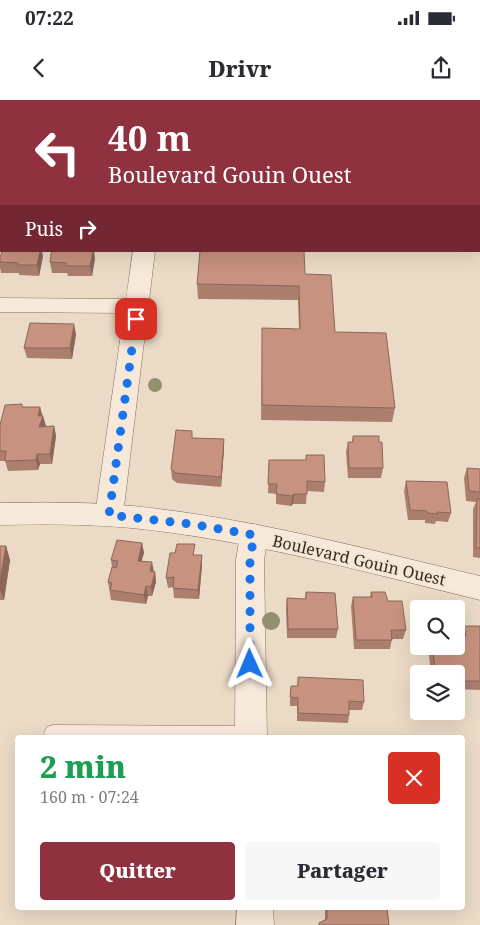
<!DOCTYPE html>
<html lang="fr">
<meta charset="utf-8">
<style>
body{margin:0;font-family:"Noto Serif",serif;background:#f7f7f7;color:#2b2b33;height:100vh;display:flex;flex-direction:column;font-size:19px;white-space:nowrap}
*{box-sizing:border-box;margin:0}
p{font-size:16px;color:#7c7c81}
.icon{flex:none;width:28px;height:28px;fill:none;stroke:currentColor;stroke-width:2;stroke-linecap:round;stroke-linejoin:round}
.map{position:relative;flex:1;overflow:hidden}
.sheet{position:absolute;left:15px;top:635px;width:450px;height:175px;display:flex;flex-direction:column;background:#fff;border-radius:5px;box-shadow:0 5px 20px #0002}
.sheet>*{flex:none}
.top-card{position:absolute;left:0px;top:0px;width:480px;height:152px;box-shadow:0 5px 20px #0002;background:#903140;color:#fff;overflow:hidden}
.buttons{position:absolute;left:410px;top:500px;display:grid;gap:10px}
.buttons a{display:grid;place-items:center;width:55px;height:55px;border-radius:5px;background:#fff;box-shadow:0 5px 20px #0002;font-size:25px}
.pin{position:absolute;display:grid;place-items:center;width:42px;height:42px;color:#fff;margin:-21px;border-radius:10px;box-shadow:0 2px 8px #0006}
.me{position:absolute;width:55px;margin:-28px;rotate:359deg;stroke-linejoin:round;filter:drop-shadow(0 0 4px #0008)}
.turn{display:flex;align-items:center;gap:18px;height:105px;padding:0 25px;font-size:22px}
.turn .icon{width:65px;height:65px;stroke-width:2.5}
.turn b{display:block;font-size:35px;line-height:42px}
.then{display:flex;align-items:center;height:48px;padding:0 25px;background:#0003;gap:10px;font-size:19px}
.round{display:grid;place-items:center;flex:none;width:52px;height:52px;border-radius:5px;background:#f7f7f7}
.headline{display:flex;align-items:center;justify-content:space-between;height:85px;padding:0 25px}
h1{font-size:30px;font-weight:800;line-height:38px;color:#1e9e55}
.button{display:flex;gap:10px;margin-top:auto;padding:10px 25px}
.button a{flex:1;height:58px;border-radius:5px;background:#903140;color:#fff;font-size:20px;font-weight:800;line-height:58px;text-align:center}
.button a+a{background:#f7f7f7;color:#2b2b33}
.status{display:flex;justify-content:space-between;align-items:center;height:35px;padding:0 25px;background:#fff;direction:ltr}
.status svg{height:14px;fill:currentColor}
header{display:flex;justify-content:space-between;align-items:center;height:65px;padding:0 25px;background:#fff;font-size:22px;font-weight:800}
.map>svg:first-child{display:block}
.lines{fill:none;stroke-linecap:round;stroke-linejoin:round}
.service-casing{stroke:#856d5d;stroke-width:1}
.minor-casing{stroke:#856d5d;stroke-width:1}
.tertiary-casing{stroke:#856d5d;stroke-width:1}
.service{fill:#f7e9d9;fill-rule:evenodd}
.minor{fill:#f7e9d9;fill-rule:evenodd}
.tertiary{fill:#f7e9d9;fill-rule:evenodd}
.tree{fill:#94906f}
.wall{fill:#ab7e6d}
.shaded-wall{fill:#8b6659}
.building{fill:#c7927f;stroke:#8b6659}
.route{stroke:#1a73e8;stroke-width:9;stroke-dasharray:0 16.2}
.labels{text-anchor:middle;stroke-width:4;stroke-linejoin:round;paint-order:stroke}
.street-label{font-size:16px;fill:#372820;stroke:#f3e6d5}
</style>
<div class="status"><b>07:22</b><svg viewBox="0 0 49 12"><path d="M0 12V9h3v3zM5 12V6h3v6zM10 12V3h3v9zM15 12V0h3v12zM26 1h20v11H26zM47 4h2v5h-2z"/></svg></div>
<header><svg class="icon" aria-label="back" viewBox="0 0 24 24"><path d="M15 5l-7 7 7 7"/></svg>Drivr<svg class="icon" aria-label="share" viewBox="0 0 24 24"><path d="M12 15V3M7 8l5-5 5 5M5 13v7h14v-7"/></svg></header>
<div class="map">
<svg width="480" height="825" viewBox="0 0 480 825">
<rect width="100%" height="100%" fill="#ebdbc6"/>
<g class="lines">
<!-- service casing -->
<g class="service-casing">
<path id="service" d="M53,625L251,626L257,628L260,634L258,638H46L44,633L47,627Z"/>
</g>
<!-- minor casing -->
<g class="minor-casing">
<g id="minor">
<rect x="0" y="60" width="1" height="12"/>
<rect x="479" y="94" width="1" height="12"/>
<path d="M133,151H155L123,415L119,423L109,426L99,423L95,415L124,213L0,212V198L126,199Z"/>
<path d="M254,424L264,427L268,435L264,460L267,638H235L236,460L240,435L244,427Z"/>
<path d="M237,808H273L274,825H236Z"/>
</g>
</g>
<!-- tertiary casing -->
<g class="tertiary-casing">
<path id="tertiary" d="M0,403C44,402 89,402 133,406C251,418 365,449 480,476V500C365,472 250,440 132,428C88,424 44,424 0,425Z"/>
</g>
<!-- service -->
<use href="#service" class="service"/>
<!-- minor -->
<use href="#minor" class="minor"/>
<!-- tertiary -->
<use href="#tertiary" class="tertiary"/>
</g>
<!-- trees -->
<g class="tree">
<circle cx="155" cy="285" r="7"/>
<circle cx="271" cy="521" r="9"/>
</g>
<!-- wall -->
<g class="wall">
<rect x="52" y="0" width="30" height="1"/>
<path d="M95,0H127L126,1H96Z"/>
<rect x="137" y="0" width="33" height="1"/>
<rect x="182" y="0" width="32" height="1"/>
<path d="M227,0H259L258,1H227Z"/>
<rect x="269" y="0" width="37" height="1"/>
<rect x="479" y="8" width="1" height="22"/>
<rect x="0" y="25" width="1" height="23"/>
<rect x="0" y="80" width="1" height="26"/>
<path d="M43,156L39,176L19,175V173H1L0,167V158Z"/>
<path d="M95,158L92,176H68L67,173H52L50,162Z"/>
<path d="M305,174L335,232L395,308L392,322L261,320L262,228L299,229L298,200L198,199L197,184Z"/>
<path d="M76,234L72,259L27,258L24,248Z"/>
<path d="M23,307H40L46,326H54L56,336L52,364H40L38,370L8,371L5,361H0V325Z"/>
<path d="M192,331V338L224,339V349L221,387L177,383L172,379L171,369Z"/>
<path d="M353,336L383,368L381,378H348L346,352L348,342H352Z"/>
<path d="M306,355L325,382L324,392L307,391L306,404H293L291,406L276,404V394L268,393L269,360H306Z"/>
<path d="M467,368L480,369V458L473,457V409L476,402L466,401L464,378Z"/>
<path d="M406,381L451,413L448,422L436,421L435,424L425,423V420H408L404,391Z"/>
<path d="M142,443L144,453L141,461L155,472L156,482L152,496H148L146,504L111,500L108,482L112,467L111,460Z"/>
<path d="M0,446H6L10,460L4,500H0Z"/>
<path d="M195,455H202V465L199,499L174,498L173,487L168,488L166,478Z"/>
<path d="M306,492L338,529L336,538H287L286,508L287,498L305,499Z"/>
<path d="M371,492L388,501L406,530L403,539H392L390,549H354L351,506L353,497H370Z"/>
<path d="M464,526H480V590L456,589V574H431L428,546H456L461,536Z"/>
<path d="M298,577L364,602L362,610H349V615L348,623L297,621V606H290V594L291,586H297Z"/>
<path d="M325,808H387L389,825H319V823L325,820Z"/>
</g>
<!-- shaded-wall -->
<g class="shaded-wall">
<path d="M40,151H42L43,156L39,176L37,165Z"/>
<path d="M93,151H94L95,158L92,176L90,166Z"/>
<path d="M74,224L76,234L72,259L70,248Z"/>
<path d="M40,307L42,317L43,316L46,326L42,337L39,327L38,316Z"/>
<path d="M54,326L56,336L52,364L50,354Z"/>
<path d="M224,339V349L221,387V377Z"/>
<path d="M37,354L40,364L38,370L36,360Z"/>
<path d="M294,394L293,404L291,406L292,396Z"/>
<path d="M142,443L144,453L139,470L138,461Z"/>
<path d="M6,446L10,460L4,500L0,490V481Z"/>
<path d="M202,455V465L199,499L198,490Z"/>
<path d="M152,462L154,472L151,481L150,471Z"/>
<path d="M155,472L156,482L152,496L151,487Z"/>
<path d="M146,486L148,496L146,504L144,495Z"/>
</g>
<!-- building -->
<g class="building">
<path d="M269,0H296L295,1H269Z"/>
<path d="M324,0H346L347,1H324Z"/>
<rect x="363" y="0" width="42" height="1"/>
<path d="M410,0L418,1V0H426L439,1H410Z"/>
<rect x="479" y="8" width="1" height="12"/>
<rect x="0" y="25" width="1" height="13"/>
<rect x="0" y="80" width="1" height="16"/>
<path d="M2,151H40L37,165H17L18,163L0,162V158Z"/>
<path d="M52,151H93L90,166H66V163L50,162L51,154Z"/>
<path d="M200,151H304L305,174L331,175L335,232L386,233L395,308L262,305V228L300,229L299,186L197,184Z"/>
<path d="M30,223L74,224L70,248H24Z"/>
<path d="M22,304V307H40L38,316H43L39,327L54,326L50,354H37L36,360L5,361L6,351H0V325L5,305Z"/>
<path d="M176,330L192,331V338L224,339L221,377L176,373L171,369Z"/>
<path d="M353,336H379V342H382L383,368H349L348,342H353Z"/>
<path d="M306,355H324L325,382L307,381V394H294L292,396L276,394L277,384H268L269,360H306Z"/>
<path d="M467,368L480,369V392L469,391Z"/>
<path d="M406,381L447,382L451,413L437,412L438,414L427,413V411L410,410Z"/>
<path d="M477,399H480V448H476Z"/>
<path d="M117,440L142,443L138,461L152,462L150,471L155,472L151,487L146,486L144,495L110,490L112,483L108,482L112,467L116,468L118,461L111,460Z"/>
<path d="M177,444H195L193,455H202L198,490L173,488L174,477L166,478L170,453H175Z"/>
<path d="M0,446H6L0,481Z"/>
<path d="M306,492L335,493L338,529H288L287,498L306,499Z"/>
<path d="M371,492H385L388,501H402L406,530H391L392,540H356L353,497H372Z"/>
<path d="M464,526H480V581H456V574H436L432,546H456V536H466Z"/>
<path d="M298,577L363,580L364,602L349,601V615L298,613V598L290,597L291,586H298Z"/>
<path d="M327,808H387L389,825H319V823L327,819Z"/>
</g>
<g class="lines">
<!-- route -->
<path class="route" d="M136,219L109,415L191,424L254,435L250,460V564"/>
</g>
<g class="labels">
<!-- street labels -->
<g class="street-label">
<text transform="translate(359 460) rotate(13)" y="6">Boulevard Gouin Ouest</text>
</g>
</g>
</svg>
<div class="buttons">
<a><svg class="icon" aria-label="search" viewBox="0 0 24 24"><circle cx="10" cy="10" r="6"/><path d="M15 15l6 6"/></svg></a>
<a><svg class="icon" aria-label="layers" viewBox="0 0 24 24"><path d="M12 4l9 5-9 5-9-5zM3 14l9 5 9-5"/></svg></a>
</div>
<div class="pin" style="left:136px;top:219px;background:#d93025"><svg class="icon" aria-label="arrive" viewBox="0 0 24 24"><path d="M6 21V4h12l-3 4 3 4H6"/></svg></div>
<svg class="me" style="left:250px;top:564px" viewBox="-20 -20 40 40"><path d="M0-17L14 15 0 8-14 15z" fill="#1a73e8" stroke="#fff" stroke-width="4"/></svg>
<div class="top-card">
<div class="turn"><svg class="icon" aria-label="left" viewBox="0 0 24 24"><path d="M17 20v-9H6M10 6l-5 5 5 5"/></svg><div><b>40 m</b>Boulevard Gouin Ouest</div></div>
<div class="then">Puis<svg class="icon" aria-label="right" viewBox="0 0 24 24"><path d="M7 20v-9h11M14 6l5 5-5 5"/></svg></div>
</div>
<section class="sheet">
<div class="headline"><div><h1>2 min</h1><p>160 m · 07:24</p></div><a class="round" style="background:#d93025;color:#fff"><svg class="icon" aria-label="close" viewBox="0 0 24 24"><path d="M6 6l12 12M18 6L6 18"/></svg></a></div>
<div class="button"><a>Quitter</a><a>Partager</a></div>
</section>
</div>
